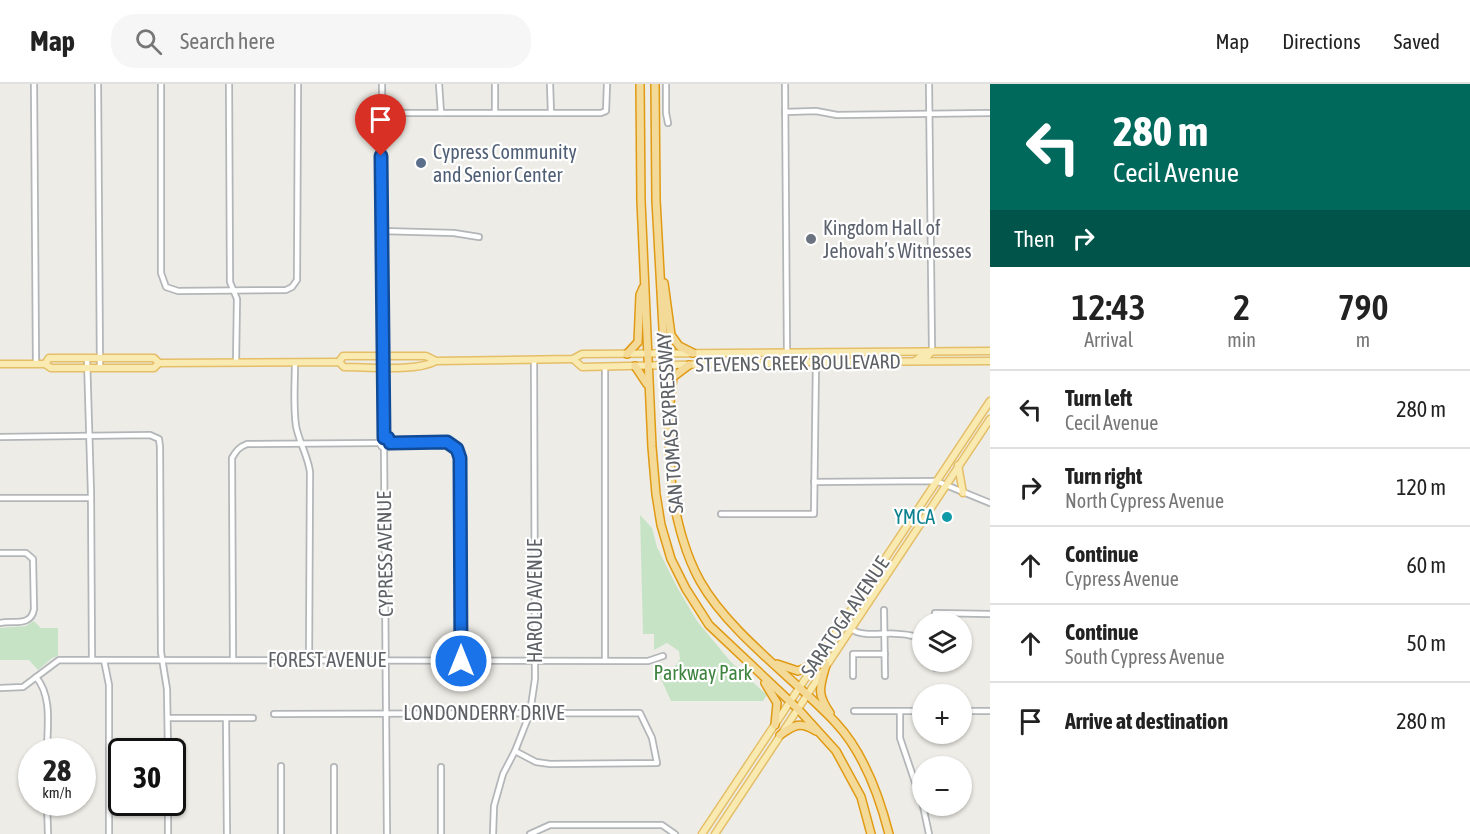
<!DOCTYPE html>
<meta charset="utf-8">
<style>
body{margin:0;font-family:"Asap Condensed",sans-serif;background:#f6f6f6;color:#222;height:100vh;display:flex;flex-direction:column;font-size:22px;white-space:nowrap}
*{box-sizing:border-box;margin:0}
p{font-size:20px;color:#767676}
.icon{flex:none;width:33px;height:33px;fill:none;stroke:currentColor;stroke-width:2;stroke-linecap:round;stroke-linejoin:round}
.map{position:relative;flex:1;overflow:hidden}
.details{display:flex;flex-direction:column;background:#fff;width:480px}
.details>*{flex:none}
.top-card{background:#00695c;color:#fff;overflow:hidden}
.fabs{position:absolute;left:912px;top:528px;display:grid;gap:12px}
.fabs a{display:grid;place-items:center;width:60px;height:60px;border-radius:50%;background:#fff;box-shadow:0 2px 4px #0004;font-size:30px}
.speed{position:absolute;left:18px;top:654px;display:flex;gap:12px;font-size:30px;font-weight:700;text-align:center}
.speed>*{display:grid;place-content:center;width:78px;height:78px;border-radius:50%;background:#fff;box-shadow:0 2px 4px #0004;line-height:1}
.speed small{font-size:15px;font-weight:400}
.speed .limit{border:3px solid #111;border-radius:9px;background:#fff;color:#111}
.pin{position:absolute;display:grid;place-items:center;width:51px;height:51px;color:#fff;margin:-62px -26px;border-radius:50% 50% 50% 0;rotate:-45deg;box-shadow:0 0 6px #0007}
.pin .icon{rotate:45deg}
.me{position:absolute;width:66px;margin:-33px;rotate:0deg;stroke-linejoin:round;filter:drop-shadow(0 0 4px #0008)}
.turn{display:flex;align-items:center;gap:21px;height:126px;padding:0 24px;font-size:27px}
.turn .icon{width:78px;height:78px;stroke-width:2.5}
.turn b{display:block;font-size:42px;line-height:51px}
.then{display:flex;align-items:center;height:57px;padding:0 24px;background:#0003;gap:12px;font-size:22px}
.eta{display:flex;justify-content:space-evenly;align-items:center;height:102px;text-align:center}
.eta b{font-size:36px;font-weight:600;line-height:42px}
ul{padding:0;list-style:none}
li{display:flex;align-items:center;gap:18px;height:78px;padding:0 24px;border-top:2px solid #e0e0e0}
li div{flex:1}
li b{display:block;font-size:22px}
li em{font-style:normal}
header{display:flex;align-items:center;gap:36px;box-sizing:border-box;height:84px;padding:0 30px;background:#fff;border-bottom:2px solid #e0e0e0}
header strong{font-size:28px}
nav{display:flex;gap:33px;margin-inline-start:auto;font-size:21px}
.search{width:420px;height:54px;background:#f6f6f6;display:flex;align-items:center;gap:15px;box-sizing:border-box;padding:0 21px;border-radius:24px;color:#767676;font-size:22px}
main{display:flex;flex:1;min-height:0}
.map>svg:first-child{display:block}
.green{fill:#c6e4c5}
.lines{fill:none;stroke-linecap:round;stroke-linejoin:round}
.minor-casing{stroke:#b3b6b9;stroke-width:8}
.major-casing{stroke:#e5be68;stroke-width:9}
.highway-casing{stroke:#e09a14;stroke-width:10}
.minor{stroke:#fff;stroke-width:4.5}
.major{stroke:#f8eab1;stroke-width:6}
.highway{stroke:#f4da98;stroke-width:7}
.route-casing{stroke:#114b97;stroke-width:15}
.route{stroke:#1a73e8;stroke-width:10}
.service-dot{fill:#5c6f8a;stroke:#fff;stroke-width:2}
.worship-dot{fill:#6b7280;stroke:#fff;stroke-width:2}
.culture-dot{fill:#0f9aa8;stroke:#fff;stroke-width:2}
.labels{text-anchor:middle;stroke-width:4.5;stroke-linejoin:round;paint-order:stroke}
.service-label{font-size:20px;fill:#4e5e75;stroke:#fff;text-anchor:start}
.worship-label{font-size:20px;fill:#5b616d;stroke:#fff;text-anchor:start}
.street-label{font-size:20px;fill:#5e6165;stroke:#fff}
.culture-label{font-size:20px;fill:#0d838f;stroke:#fff;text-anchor:end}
.park-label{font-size:20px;fill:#3e843f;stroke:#fff}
</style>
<header>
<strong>Map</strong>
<div class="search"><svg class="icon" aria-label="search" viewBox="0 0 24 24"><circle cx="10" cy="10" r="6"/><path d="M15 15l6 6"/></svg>Search here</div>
<nav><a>Map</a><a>Directions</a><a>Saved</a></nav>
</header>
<main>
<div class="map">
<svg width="990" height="750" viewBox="0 0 990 750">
<rect width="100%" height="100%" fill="#eeece6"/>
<!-- green -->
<g class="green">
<path d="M640,431L652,444L657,463L677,503L697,537L731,578L767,611L763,617H671L655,582L666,586L674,584L680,575L679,567L667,559L654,566V550H643Z"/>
<path d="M34,537L41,544H58V572L52,574L38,586L29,576H0V544L26,542Z"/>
</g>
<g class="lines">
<!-- minor casing -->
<g class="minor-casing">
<g id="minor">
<path d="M34,0L36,280"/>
<path d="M98,0L100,284"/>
<path d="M161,0V189L166,203L178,207L286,206L292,203L297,196L298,0"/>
<path d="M229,0L230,198L237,215L236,278"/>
<path d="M382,0L384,354"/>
<path d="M439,0L441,29"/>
<path d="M495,0V29"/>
<path d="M550,0L551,29"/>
<path d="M666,0V29L668,39"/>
<path d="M785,0L787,268"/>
<path d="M929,0L932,267"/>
<path d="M785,28L816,27L837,31L990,29"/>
<path d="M381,29H601L606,27L607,0"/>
<path d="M382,147L454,149L479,153"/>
<path d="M87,274L91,409L92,576"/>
<path d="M295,278C295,299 293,321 296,342C299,358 308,372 310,388L309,577"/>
<path d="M605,282V577"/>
<path d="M0,353L150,351L159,355L160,363L161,568L167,605L168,668"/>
<circle cx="385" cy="359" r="5"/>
<path d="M390,359L447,358L457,365L461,374V577"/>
<path d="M384,364L387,750"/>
<path d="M814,398L936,397L990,419"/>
<path d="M0,414H91"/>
<path d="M721,430H814L816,278"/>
<path d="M0,469H26L33,475L34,525C31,543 14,536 0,539"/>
<path d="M884,526L885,592"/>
<path d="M935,538V529L990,530"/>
<path d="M851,545C864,554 883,548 899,550C907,550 914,553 922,553"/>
<path d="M104,576L109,601V750"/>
<path d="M233,576L232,374C236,367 239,363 247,360L379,359"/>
<path d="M936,578V584"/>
<path d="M853,592V570H885"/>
<path d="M36,593C53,613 47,644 47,668"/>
<path d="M0,604L23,603L59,576L648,577L663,572"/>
<path d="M854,627H922"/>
<path d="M900,627V654L922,719"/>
<path d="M962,627H990"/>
<path d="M274,630L640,629L652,654L657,679L550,680L536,678L515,667"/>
<path d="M168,634H253"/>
<path d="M226,634L227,750"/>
<path d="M281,682V750"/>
<path d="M441,683V750"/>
<path d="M47,718L48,750"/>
<path d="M923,722L929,750"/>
<path d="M168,750V718"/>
<path d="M334,750V683"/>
<path d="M493,750L494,722L503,690L515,667L530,629L535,595L534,276"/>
<path d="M530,750L550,741H662L675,750"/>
</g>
</g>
<!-- major casing -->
<g class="major-casing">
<g id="major">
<path d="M573,275L582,283L816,278L990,277"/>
<path d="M915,277L920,273L928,272L932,267"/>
<path d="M339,278L343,272H426L436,277L573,275L582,270L990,267"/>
<path d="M0,280H45L51,284H154L159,279"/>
<path d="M45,280L49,274H154L159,279L339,278L344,283C368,283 416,288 436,277"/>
<path d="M958,381L963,409"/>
<path d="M702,750L990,317"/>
<path d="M715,750L990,335"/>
</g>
</g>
<!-- highway casing -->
<g class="highway-casing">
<g id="highway">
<path d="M640,0L641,117L652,363L656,410L661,441L671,475L686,505L709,541L798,625L836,667L861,713L871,750"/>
<path d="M655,0L656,116L672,410C678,440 685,470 700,497C730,550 794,594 836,639C864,669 879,711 889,750"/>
<path d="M664,199L671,251L679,262L693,269"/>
<path d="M627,270L638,258L640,211L643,204"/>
<path d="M635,282L647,300"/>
<path d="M670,319L673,293L689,281"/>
<path d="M777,580L798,587L814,580"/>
<path d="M826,581C820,603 816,609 830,629"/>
<path d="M765,599L777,619L775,641"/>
<path d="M780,651C794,641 800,637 816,647"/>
</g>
</g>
<!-- minor -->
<use href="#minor" class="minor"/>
<!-- major -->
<use href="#major" class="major"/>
<!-- highway -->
<use href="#highway" class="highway"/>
</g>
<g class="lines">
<!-- route casing -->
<g class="route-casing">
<path id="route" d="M381,72L384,354H388L390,359L447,358L457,365L460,374L461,577"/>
</g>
<!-- route -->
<use href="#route" class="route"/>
</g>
<!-- markers -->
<circle class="service-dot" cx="421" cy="79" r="6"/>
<circle class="worship-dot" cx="811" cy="155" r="6"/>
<circle class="culture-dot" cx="947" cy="433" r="6"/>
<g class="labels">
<!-- service labels -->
<g class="service-label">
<text x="433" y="75">Cypress Community<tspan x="433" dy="23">and Senior Center</tspan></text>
</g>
<!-- worship labels -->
<g class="worship-label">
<text x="823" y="151">Kingdom Hall of<tspan x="823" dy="23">Jehovah’s Witnesses</tspan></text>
</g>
<!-- street labels -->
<g class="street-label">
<text transform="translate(798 279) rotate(-1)" y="7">STEVENS CREEK BOULEVARD</text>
<text transform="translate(670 339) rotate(-94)" y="7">SAN TOMAS EXPRESSWAY</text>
<text transform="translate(385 470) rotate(-91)" y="7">CYPRESS AVENUE</text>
<text transform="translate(535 517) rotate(-90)" y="7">HAROLD AVENUE</text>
<text transform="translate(845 533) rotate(-56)" y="7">SARATOGA AVENUE</text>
<text x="327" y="583">FOREST AVENUE</text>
<text x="484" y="636">LONDONDERRY DRIVE</text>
</g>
<!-- culture labels -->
<g class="culture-label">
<text x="935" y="440">YMCA</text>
</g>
<!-- park labels -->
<g class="park-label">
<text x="703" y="596">Parkway Park</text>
</g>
</g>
</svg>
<div class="fabs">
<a><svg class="icon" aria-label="layers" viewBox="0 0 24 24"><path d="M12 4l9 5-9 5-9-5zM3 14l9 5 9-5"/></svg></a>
<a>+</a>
<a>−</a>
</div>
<div class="speed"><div>28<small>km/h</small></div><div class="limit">30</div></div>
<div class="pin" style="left:381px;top:72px;background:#d93025"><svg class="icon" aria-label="arrive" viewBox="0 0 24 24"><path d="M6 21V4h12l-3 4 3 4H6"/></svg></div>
<svg class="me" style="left:461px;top:577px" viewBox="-20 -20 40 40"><circle r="17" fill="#1a73e8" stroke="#fff" stroke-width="3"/><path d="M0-11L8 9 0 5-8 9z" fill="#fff"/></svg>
</div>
<section class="details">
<div class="top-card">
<div class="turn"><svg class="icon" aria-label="left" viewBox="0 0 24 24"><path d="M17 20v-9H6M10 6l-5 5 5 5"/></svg><div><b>280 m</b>Cecil Avenue</div></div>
<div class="then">Then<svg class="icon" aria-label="right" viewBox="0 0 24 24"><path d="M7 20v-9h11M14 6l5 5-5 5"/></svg></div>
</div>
<div class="eta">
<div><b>12:43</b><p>Arrival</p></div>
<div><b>2</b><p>min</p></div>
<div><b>790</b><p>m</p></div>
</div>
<ul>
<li><svg class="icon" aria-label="left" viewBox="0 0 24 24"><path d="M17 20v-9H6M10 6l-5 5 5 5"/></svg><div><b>Turn left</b><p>Cecil Avenue</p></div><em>280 m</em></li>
<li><svg class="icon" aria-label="right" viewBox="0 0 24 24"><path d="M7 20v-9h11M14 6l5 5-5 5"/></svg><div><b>Turn right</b><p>North Cypress Avenue</p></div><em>120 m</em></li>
<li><svg class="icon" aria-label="ahead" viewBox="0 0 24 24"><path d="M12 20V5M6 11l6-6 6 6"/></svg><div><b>Continue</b><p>Cypress Avenue</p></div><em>60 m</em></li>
<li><svg class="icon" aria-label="ahead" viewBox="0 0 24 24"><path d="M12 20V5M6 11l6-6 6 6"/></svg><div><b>Continue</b><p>South Cypress Avenue</p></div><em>50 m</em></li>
<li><svg class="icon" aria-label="arrive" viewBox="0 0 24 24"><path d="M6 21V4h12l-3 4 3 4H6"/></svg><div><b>Arrive at destination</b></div><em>280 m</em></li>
</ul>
</section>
</main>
